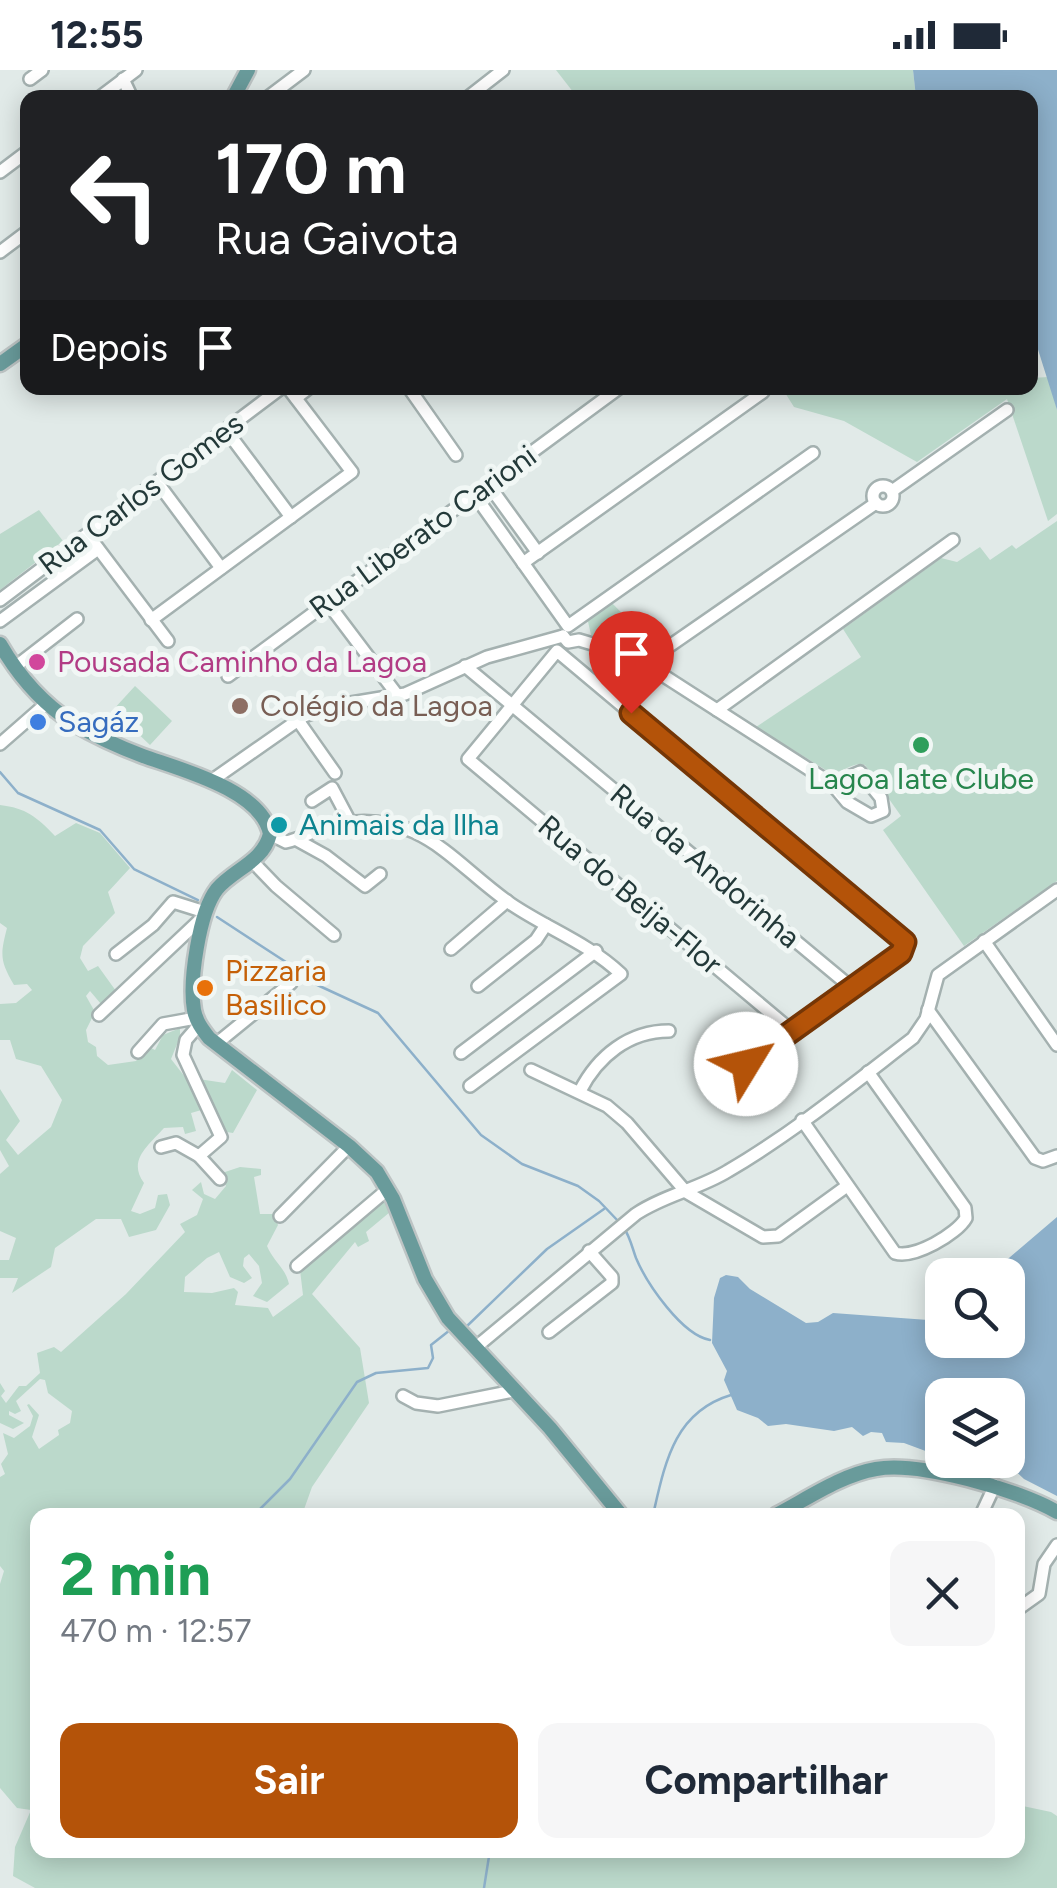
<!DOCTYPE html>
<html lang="pt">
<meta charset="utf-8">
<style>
body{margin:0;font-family:Figtree,sans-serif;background:#f6f6f7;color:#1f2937;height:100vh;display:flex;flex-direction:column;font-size:38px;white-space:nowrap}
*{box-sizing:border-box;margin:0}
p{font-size:32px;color:#747a83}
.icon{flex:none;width:55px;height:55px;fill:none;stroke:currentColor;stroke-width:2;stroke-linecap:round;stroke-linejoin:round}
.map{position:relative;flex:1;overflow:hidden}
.sheet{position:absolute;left:30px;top:1438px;width:995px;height:350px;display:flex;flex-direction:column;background:#fff;border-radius:20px;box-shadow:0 5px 25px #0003}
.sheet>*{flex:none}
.hud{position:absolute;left:20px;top:20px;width:1018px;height:305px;border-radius:20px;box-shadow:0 5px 25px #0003;background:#202124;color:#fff;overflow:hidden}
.fabs{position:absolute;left:925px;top:1188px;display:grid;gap:20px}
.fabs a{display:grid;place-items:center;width:100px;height:100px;border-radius:20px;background:#fff;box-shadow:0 5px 25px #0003;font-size:50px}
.pin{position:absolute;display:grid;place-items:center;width:85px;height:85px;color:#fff;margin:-102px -42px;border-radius:50% 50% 50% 0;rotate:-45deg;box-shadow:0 0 10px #0007}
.pin .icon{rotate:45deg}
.me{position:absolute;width:110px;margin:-55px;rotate:54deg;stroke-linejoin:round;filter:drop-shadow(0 0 8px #0008)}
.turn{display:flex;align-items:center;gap:35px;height:210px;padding:0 30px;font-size:45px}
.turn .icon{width:130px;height:130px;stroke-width:2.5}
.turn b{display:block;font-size:70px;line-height:85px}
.then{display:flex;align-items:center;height:95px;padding:0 30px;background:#0003;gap:20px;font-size:38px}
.round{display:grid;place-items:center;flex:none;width:105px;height:105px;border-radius:20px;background:#f6f6f7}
.overview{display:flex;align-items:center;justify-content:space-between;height:170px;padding:0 30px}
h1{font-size:60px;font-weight:700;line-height:75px;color:#1e9e55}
.cta{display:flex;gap:20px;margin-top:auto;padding:20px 30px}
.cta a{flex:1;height:115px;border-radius:20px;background:#b45309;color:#fff;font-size:40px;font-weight:700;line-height:115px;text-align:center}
.cta a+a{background:#f6f6f7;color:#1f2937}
.status{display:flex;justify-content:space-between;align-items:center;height:70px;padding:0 50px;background:#fff;direction:ltr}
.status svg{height:28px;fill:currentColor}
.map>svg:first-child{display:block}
.green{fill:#bbd9cb}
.water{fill:#8db0ca}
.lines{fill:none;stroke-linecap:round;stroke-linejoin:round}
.stream{stroke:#8db0ca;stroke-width:2.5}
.minor-casing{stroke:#a4b1b0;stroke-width:16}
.major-casing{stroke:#bdc4c4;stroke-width:19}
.minor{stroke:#fff;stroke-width:11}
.major{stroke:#699b9b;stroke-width:14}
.route-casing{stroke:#753606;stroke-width:25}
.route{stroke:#b45309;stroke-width:18}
.hotel-dot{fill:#d1479c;stroke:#f1f7f5;stroke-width:4}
.education-dot{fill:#8d6e63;stroke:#f1f7f5;stroke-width:4}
.shop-dot{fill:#3f7fe0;stroke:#f1f7f5;stroke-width:4}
.leisure-dot{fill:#2e9e5b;stroke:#f1f7f5;stroke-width:4}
.culture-dot{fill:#0f9aa8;stroke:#f1f7f5;stroke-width:4}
.food-dot{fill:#e8710a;stroke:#f1f7f5;stroke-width:4}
.labels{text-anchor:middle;stroke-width:10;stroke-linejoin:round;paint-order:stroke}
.street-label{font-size:30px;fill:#233939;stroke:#f1f7f5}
.hotel-label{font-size:30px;fill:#b23c85;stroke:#f1f7f5;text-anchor:start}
.education-label{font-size:30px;fill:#785e54;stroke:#f1f7f5;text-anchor:start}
.shop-label{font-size:30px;fill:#366cbe;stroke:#f1f7f5;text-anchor:start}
.leisure-label{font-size:30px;fill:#27864d;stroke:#f1f7f5}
.culture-label{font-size:30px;fill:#0d838f;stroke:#f1f7f5;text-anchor:start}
.food-label{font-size:30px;fill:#c56008;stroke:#f1f7f5;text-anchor:start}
</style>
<div class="status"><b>12:55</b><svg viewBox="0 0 49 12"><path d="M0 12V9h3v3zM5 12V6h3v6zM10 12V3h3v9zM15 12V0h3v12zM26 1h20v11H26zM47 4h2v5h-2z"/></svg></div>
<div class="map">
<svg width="1057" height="1818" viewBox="0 0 1057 1818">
<rect width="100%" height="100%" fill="#e1eae8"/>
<!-- green -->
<g class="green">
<path d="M556,0H913L916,27H577Z"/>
<path d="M1049,307L1057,340V444L1048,451L1007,329L917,392L844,351L794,337L782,318H1030V308Z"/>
<path d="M39,440L63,471L0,520V464Z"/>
<path d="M1057,451V811L964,876L883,760L901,746L865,695C851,691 843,705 829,702L756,657L861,587L843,559L941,488L957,492L980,477L990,490L1012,475L1016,479Z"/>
<path d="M609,530L657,579L643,586L622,574L591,565L587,547Z"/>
<path d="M135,616L172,651L150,675L113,640Z"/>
<path d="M0,735C26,738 37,747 55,766L76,753L100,763L130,798L108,822L115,843L83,876L80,888L88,901L98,896L116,921L101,934L90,921L86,926L95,942L86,960L88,972L96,977L97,986L108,995L136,991L147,976L155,980L163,965L180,958V967L171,989L185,1007L225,1013L232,1000L257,1020L233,1063L214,1060L205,1039L191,1043L196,1061L185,1064L183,1057L164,1058C149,1075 127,1090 144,1113L131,1141L140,1144L155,1138L158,1125L167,1124L170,1135L156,1160L129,1167L121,1149H96L55,1178L51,1197L12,1223L18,1208H0V1190H9L16,1168L0,1161V1104L9,1096L0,1080V1019L20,1051L6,1070L18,1085L51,1057L62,1030L41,996L16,989L10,970H0V934L16,933L32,920L27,914L14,915C0,891 0,885 7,858L0,853Z"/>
<path d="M240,1097L261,1099V1105L254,1107L260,1144H273L278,1155L267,1176C273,1191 285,1197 289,1214L267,1232L253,1226L262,1213L259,1196L249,1184L244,1188L243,1196L252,1208L244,1213L230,1207L219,1182L207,1188L185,1207L184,1222L212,1223L234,1218L238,1222L235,1235L268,1238L273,1247L303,1225L300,1200L383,1128L390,1142L366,1162L369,1171L358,1177L355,1172L312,1224L360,1278L369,1333L312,1417L302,1445H38V1780H1018V1735L1051,1742L1057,1746V1818H35L13,1806L15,1777L31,1740L17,1738L0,1718V1514L4,1501L0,1496V1407L5,1404L1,1394L8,1384L3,1363L14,1368L30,1356L33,1346L27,1335L29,1334L39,1345L32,1367L39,1379L59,1365L58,1360L70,1353L72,1341L48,1323L45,1310L40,1309L16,1331L21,1341L15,1344L9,1341V1345L24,1353L13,1359L0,1353V1313L5,1321L1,1326L6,1333L19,1316H26L40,1303L37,1283L54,1277L61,1282L126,1224L185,1162L180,1154L197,1145L203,1129L192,1120L201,1112L204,1124L215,1129L226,1116L222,1103Z"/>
</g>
<!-- water -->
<g class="water">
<path d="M913,0H1057V340L1030,254V28L916,27Z"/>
<path d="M1057,1147V1426L1024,1409L1010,1396L980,1390H1008V1325H942V1386H939L904,1373L886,1372L882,1363L871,1362L863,1366L852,1357L834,1361L786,1354L768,1356L758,1348L737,1340L724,1310L727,1301L712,1273L714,1228L720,1208L726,1205L738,1207L750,1219L806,1253L818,1252L833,1243L928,1250L942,1242V1270H1008V1205H989Z"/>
</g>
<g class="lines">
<!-- stream -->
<g class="stream">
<path d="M0,702L18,723L100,760L134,799L198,830"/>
<path d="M217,847L289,894L300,907L378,943L481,1065L522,1094L578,1116L599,1131L619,1152"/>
<path d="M624,1158C630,1167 632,1177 636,1188C647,1214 682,1265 710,1270"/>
<path d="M466,1257L547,1179L604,1139"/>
<path d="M254,1445L290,1409L357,1312L376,1303L428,1298L433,1288L431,1275L450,1260"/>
<path d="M653,1445C665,1393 674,1342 731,1325"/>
<path d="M484,1818L490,1780"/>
</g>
<!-- minor casing -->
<g class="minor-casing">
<g id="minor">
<path d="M30,9L42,0"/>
<path d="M123,9L132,28"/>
<path d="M99,28L136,0"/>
<path d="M267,28L304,0"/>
<path d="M467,28L503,0"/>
<path d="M0,102L28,81"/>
<path d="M0,182L28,161"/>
<path d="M409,318L456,385"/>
<path d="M296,328L309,318"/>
<path d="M226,360L291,447"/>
<path d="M157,412L221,498"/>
<path d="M488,414L538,483"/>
<circle cx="883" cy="426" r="10"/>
<path d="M892,421L1007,340"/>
<path d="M474,424L568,556L813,383"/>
<path d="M88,465L168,571"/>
<path d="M523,493L763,322"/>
<path d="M0,530L281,318"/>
<path d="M327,532L398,626"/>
<path d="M151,550L352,402L288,318"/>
<path d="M0,551L98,479"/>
<path d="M563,566L568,572L579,570L633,586L832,714L847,732L871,746L883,741L881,728L860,702L832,714"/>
<path d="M645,593L876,433"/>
<path d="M465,596L852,918"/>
<path d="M15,597L77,549"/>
<path d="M228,606L619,318"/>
<path d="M717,640L953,470"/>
<path d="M297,649L335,703"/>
<path d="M0,674L47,633"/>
<path d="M211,711L304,646L333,636L405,624L487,587L563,566"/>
<path d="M312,731L332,718L350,752"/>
<path d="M270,764L286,772C304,768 319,757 337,754C422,739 452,793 511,834C548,859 588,873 621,904L470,1016"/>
<path d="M297,770L326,786L365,816L380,804"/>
<path d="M252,791L276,816L334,865"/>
<path d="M984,871L1057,975"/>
<path d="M451,879L507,831"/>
<path d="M116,884L153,855L173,832L205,842"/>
<path d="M478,916L536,870L546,855"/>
<path d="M928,940L1035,1088L1043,1091L1057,1086"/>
<path d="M99,945L204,846"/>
<path d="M216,974L291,913"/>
<path d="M138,982L163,954L196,948"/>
<path d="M461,983L596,881"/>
<path d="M531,1000L607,1036L627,1053L686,1122L763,1167L778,1166L847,1116"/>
<path d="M723,1010L901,883L905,873L557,581L468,689L792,961"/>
<path d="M580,1021C598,986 629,961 669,961"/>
<path d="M802,1050L895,1183C914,1189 957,1164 966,1148L965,1138L868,1002"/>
<path d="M161,1077L176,1073L199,1086L221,1067L183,985L186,970L199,955"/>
<path d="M199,1086L220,1109"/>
<path d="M280,1146L349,1076"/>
<path d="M297,1196L388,1119"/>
<path d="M549,1262L612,1213V1207L589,1181"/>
<path d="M475,1278L636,1144C664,1125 699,1119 728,1101C793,1063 853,1014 913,968L926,949L938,905L1057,820"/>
<path d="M403,1326L416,1333L438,1336L513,1321"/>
<path d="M981,1445L995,1415"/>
<path d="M1018,1539L1039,1524L1044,1494L1057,1475"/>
</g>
</g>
<!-- major casing -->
<g class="major-casing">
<g id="major">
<path d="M233,28L248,0"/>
<path d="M0,294L28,274"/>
<path d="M0,574C18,605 43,634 73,653C95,666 119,677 143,686C179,699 262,720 270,764C263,792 234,799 217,819C199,842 189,912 194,940C196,951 202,959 209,968L349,1076L377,1102L393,1129L425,1209L448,1248L550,1358L621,1445"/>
<path d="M776,1445C807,1429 841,1405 876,1399C918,1391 1020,1420 1057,1442"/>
</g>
</g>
<!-- minor -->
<use href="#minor" class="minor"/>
<!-- major -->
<use href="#major" class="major"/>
</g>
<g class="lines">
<!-- route casing -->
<g class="route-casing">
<path id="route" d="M631,643L905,872L901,883L746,994"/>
</g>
<!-- route -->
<use href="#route" class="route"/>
</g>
<!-- markers -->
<circle class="hotel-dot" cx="37" cy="592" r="10"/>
<circle class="education-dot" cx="240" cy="636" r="10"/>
<circle class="shop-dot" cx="38" cy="652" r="10"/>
<circle class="leisure-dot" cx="921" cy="675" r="10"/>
<circle class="culture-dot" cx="279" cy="755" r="10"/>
<circle class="food-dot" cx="205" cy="918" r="10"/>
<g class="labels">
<!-- street labels -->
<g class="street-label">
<text transform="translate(141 424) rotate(-37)" y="10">Rua Carlos Gomes</text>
<text transform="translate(423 462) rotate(-36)" y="10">Rua Liberato Carioni</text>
<text transform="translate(705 796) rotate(40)" y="10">Rua da Andorinha</text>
<text transform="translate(630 825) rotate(40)" y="10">Rua do Beija-Flor</text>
</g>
<!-- hotel labels -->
<g class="hotel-label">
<text x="57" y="602">Pousada Caminho da Lagoa</text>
</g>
<!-- education labels -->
<g class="education-label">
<text x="260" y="646">Colégio da Lagoa</text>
</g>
<!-- shop labels -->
<g class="shop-label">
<text x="58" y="662">Sagáz</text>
</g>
<!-- leisure labels -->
<g class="leisure-label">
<text x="921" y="719">Lagoa Iate Clube</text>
</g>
<!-- culture labels -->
<g class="culture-label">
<text x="299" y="765">Animais da Ilha</text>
</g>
<!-- food labels -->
<g class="food-label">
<text x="225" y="911">Pizzaria<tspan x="225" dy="34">Basilico</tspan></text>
</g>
</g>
</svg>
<div class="fabs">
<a><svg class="icon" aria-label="search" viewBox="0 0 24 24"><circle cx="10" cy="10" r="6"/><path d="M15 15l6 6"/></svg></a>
<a><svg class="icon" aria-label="layers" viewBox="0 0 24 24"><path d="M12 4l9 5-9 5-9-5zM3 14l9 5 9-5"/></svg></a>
</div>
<div class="pin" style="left:631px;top:643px;background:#d93025"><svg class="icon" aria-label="arrive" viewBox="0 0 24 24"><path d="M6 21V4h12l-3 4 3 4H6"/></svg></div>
<svg class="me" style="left:746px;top:994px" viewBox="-20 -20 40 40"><circle r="19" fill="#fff"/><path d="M0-13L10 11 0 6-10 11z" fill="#b45309"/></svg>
<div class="hud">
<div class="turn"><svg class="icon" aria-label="left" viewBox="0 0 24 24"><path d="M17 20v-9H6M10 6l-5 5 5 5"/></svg><div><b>170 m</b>Rua Gaivota</div></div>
<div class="then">Depois<svg class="icon" aria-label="arrive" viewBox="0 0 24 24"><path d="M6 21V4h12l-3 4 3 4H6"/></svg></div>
</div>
<section class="sheet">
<div class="overview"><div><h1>2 min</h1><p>470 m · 12:57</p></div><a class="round"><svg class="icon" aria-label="close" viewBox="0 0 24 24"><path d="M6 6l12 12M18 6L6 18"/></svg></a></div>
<div class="cta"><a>Sair</a><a>Compartilhar</a></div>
</section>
</div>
